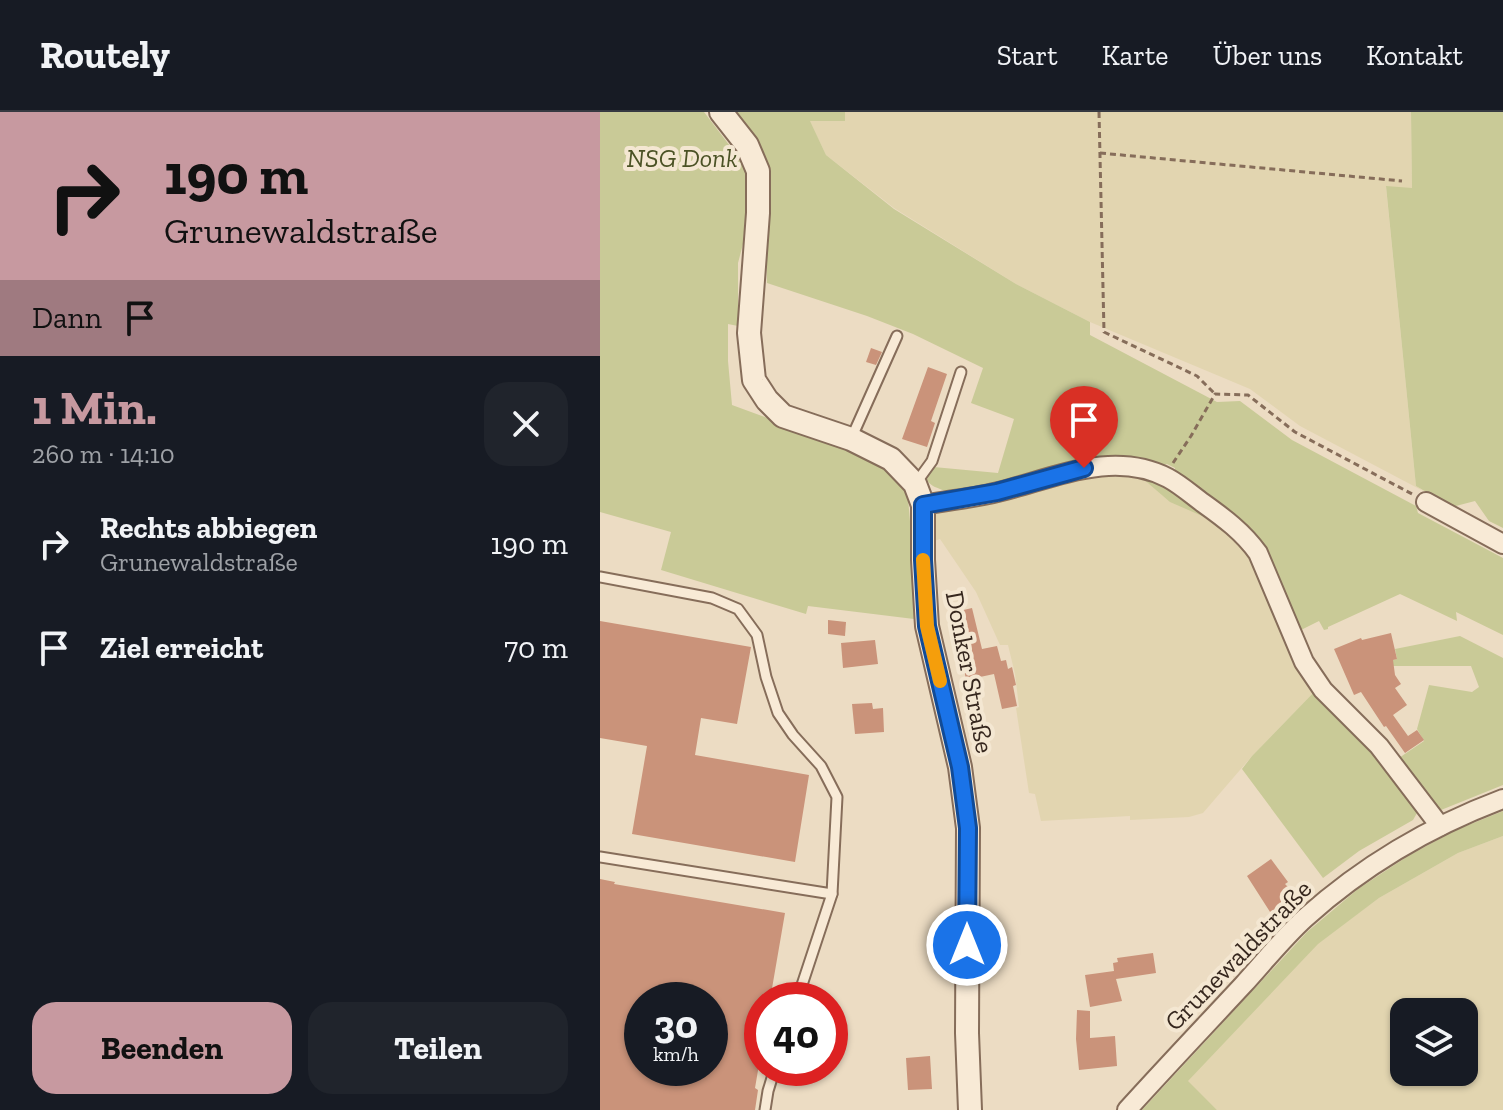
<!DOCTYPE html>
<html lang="de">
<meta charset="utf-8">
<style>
body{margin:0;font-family:"Zilla Slab",serif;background:#20242c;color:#f1f3f6;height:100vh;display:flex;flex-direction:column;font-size:30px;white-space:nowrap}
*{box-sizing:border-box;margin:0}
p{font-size:26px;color:#9ea1a6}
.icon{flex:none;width:44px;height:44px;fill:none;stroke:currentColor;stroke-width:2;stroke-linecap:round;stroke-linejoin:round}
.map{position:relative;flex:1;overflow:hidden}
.side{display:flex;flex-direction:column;background:#171b24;width:600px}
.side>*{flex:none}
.guide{background:#c799a0;color:#111;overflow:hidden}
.fabs{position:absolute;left:790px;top:886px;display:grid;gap:16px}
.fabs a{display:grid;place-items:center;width:88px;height:88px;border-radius:16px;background:#171b24;box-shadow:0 2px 6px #0004;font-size:40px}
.speed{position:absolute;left:24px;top:870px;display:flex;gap:16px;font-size:40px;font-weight:700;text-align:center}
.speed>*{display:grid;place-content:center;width:104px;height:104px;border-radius:50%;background:#171b24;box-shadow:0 2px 6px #0004;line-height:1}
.speed small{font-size:20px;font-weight:400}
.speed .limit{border:12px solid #d22;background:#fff;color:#111}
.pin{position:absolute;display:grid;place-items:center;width:68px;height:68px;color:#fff;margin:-82px -34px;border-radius:50% 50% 50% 0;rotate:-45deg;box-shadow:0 0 8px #0007}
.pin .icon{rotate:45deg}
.me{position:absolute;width:88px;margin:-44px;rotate:0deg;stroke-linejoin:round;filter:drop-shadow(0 0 6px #0008)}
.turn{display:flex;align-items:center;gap:28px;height:168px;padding:0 32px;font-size:36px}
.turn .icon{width:104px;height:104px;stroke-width:2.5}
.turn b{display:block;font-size:56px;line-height:68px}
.then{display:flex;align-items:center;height:76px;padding:0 32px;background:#0003;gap:16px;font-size:30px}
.round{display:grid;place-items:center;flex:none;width:84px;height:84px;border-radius:24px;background:#20242c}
.summary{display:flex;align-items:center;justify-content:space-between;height:136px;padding:0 32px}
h1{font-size:48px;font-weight:800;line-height:60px;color:#c799a0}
.cta{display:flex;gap:16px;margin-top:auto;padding:16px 32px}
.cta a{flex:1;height:92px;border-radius:24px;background:#c799a0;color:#111;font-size:32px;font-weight:800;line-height:92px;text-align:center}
.cta a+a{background:#20242c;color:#f1f3f6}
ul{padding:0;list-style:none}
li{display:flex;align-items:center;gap:24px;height:104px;padding:0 32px}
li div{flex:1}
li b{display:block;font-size:30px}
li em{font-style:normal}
header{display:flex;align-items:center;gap:48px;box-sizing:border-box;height:112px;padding:0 40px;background:#171b24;border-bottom:2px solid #363941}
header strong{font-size:38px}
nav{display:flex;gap:44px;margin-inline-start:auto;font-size:28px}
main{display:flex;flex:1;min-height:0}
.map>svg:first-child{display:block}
.farmland{fill:#e2d5b0;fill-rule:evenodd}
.green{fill:#c9ca97}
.building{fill:#ca937a;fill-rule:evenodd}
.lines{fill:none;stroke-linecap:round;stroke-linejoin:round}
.service-casing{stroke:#866d5a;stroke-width:13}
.minor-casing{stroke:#866d5a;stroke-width:22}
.tertiary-casing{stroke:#866d5a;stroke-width:26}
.path{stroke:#866d5a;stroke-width:3;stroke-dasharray:6 4;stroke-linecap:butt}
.service{stroke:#f8ead6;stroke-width:9}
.minor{stroke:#f8ead6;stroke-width:18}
.tertiary{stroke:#f8ead6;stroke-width:22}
.route-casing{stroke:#114b97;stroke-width:20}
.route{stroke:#1a73e8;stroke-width:14}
.slow{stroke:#f59e0b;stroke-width:14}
.labels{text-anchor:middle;stroke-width:8;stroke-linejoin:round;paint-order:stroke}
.park-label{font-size:26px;font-style:italic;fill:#4b5225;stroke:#f4e7d2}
.street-label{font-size:26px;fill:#36271e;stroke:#f4e7d2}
</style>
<header>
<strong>Routely</strong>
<nav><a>Start</a><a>Karte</a><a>Über uns</a><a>Kontakt</a></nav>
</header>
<main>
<section class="side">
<div class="guide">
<div class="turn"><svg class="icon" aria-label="right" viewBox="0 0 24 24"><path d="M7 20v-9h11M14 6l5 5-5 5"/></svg><div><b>190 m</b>Grunewaldstraße</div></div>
<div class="then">Dann<svg class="icon" aria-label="arrive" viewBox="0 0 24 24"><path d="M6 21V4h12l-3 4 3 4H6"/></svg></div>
</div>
<div class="summary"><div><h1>1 Min.</h1><p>260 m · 14:10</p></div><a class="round"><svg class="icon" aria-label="close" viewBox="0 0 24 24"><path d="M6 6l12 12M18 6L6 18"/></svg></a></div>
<ul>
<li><svg class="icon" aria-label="right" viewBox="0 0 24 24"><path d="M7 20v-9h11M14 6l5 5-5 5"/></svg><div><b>Rechts abbiegen</b><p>Grunewaldstraße</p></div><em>190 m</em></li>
<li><svg class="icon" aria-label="arrive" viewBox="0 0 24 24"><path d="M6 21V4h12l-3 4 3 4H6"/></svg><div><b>Ziel erreicht</b></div><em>70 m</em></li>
</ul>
<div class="cta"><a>Beenden</a><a>Teilen</a></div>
</section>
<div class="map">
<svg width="903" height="998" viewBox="0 0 903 998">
<rect width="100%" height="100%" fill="#ecdcc3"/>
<!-- farmland -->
<g class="farmland">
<path d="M245,0H811L812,77L786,75L816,374L827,381L700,314L650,277L490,210L416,172L294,96L226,43L209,8L244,9Z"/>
<path d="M504,357L534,359L632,417L653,439L716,578L652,644L603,701L589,705L530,708V704L441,709L435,682L429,681L416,596L419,595L415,562L408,533H400L376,480L340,427L331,430L334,402Z"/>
<path d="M903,724V998H617L587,969L717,832L779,786L858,741ZM804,900H864V960H804Z"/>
</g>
<!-- green -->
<g class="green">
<path d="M0,0H104L149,59L143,132L138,151V214L128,212V249L132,293L165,305L181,314L279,347L307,374L318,503L314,502V507L208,494L206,502L61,458L71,420L0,400Z"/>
<path d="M130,0H245V9H210L226,43L294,97L416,172L490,210V223L617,290L640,289L692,328L816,394L818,401L903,446V523L856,500L857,509L800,482L728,515V517L724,518L719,509L695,521L663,444L575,364V356L567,352L558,355L351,381C333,374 326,375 323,354L398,361L414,307L371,291L383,256L313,222L267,204L167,171L164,54Z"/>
<path d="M811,0H903V416L889,409L875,389L852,395L816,374L786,74L812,76Z"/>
<path d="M534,359L561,367L632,417L570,390Z"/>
<path d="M686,518L818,694L817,701L813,708L759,739L723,766L642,657L652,644L716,578Z"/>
<path d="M860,524L903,546V673L841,698L833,697L796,648L824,629L817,617L829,573L872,580L879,575L871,554H785L780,551L797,547L795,537Z"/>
<path d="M903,699V724L858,741L779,786L718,832L588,969L617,998H542L707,820L758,777L808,744L856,718Z"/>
</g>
<!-- building -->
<g class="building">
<path d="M271,236L282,240L276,253L266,250Z"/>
<path d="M328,255L347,262L331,309L335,311L327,335L302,327Z"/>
<path d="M372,496L382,537L397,534L401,549L406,548L408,557L412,555L416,573L413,574L417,594L402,597L394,562L366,568L364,557L359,558L355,542L369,539L363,513L359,514L355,500Z"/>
<path d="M228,508L246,510L245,524L228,522Z"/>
<path d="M0,509L151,535L137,612L101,606L95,643L209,663L195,750L32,722L47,634L0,626Z"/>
<path d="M791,521L797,547L793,548L795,563L801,572L795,576L807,593L793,603L808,624L817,618L824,628L805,641L786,614L784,615L761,580L754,583L734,537L761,526L762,528Z"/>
<path d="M275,528L278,552L243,556L241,531Z"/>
<path d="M272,591L273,597L283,596L284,620L255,622L252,592Z"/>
<path d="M671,747L688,770L685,772L699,786L683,801L679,797L672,803L647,764Z"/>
<path d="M0,767L15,770L14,772L185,801L170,888H162V935L155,976L158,978L155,998H0ZM42,888H110V956H42Z"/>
<path d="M553,841L556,861L516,867L522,889L490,895L485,863L514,859L513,851L518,850L517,846Z"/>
<path d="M477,898L490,899V926L515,924L517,954L479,958L476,927Z"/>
<path d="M330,944L332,977L308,978L306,946Z"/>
</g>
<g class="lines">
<!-- service casing -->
<g class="service-casing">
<g id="service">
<path d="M251,327L297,224"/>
<path d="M316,371L332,349L361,260"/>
<path d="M0,465L112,486L138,497L157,523L166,565L178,601L193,623L221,654L237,685L232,782L197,888"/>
<path d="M0,745L232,782"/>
<path d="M165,998L168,979L175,956"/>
</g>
</g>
<!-- minor casing -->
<g class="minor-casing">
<g id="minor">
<path d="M826,390L903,432"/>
<path d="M323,393C349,388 376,386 402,379C457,365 514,338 568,366C581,373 592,383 603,391C624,406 643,420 658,441L704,550L723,578L779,634L840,714"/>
<path d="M527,998C565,956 604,915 643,873C664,850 683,826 705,806C763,754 831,714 903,687"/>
</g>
</g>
<!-- tertiary casing -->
<g class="tertiary-casing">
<path id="tertiary" d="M121,0L147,33L158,59V101L149,221L154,268L167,288L183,304L251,327L291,347L315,372L323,393V448L327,514L360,655L368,716L367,921L370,998"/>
</g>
<!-- path -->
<g class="path">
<path d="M499,0L504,220L597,264L615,282"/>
<path d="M500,41L802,69"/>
<path d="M573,351L591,324L615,282L648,283L695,320L814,383"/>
</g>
<!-- service -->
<use href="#service" class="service"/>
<!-- minor -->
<use href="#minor" class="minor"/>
<!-- tertiary -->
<use href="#tertiary" class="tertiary"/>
</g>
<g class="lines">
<!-- route casing -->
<g class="route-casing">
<path id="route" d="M367,833L368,716L360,655L327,514L323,448V393L397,380L484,356"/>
</g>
<!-- route -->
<use href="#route" class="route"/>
<!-- slow -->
<path class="slow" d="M323,448L327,514L340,569"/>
</g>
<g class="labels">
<!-- park labels -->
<g class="park-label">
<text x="82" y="55">NSG Donk</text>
</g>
<!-- street labels -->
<g class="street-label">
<text transform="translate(370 560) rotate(79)" y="9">Donker Straße</text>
<text transform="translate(638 843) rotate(-46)" y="9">Grunewaldstraße</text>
</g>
</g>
</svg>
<div class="fabs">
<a><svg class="icon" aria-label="layers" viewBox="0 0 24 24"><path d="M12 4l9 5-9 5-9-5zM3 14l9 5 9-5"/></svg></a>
</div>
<div class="speed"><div>30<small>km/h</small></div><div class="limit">40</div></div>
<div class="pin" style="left:484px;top:356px;background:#d93025"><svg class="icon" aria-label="arrive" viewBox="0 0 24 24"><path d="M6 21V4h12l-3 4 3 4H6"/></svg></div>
<svg class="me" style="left:367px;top:833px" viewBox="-20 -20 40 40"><circle r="17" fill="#1a73e8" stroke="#fff" stroke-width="3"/><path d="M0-11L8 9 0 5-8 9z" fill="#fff"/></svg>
</div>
</main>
